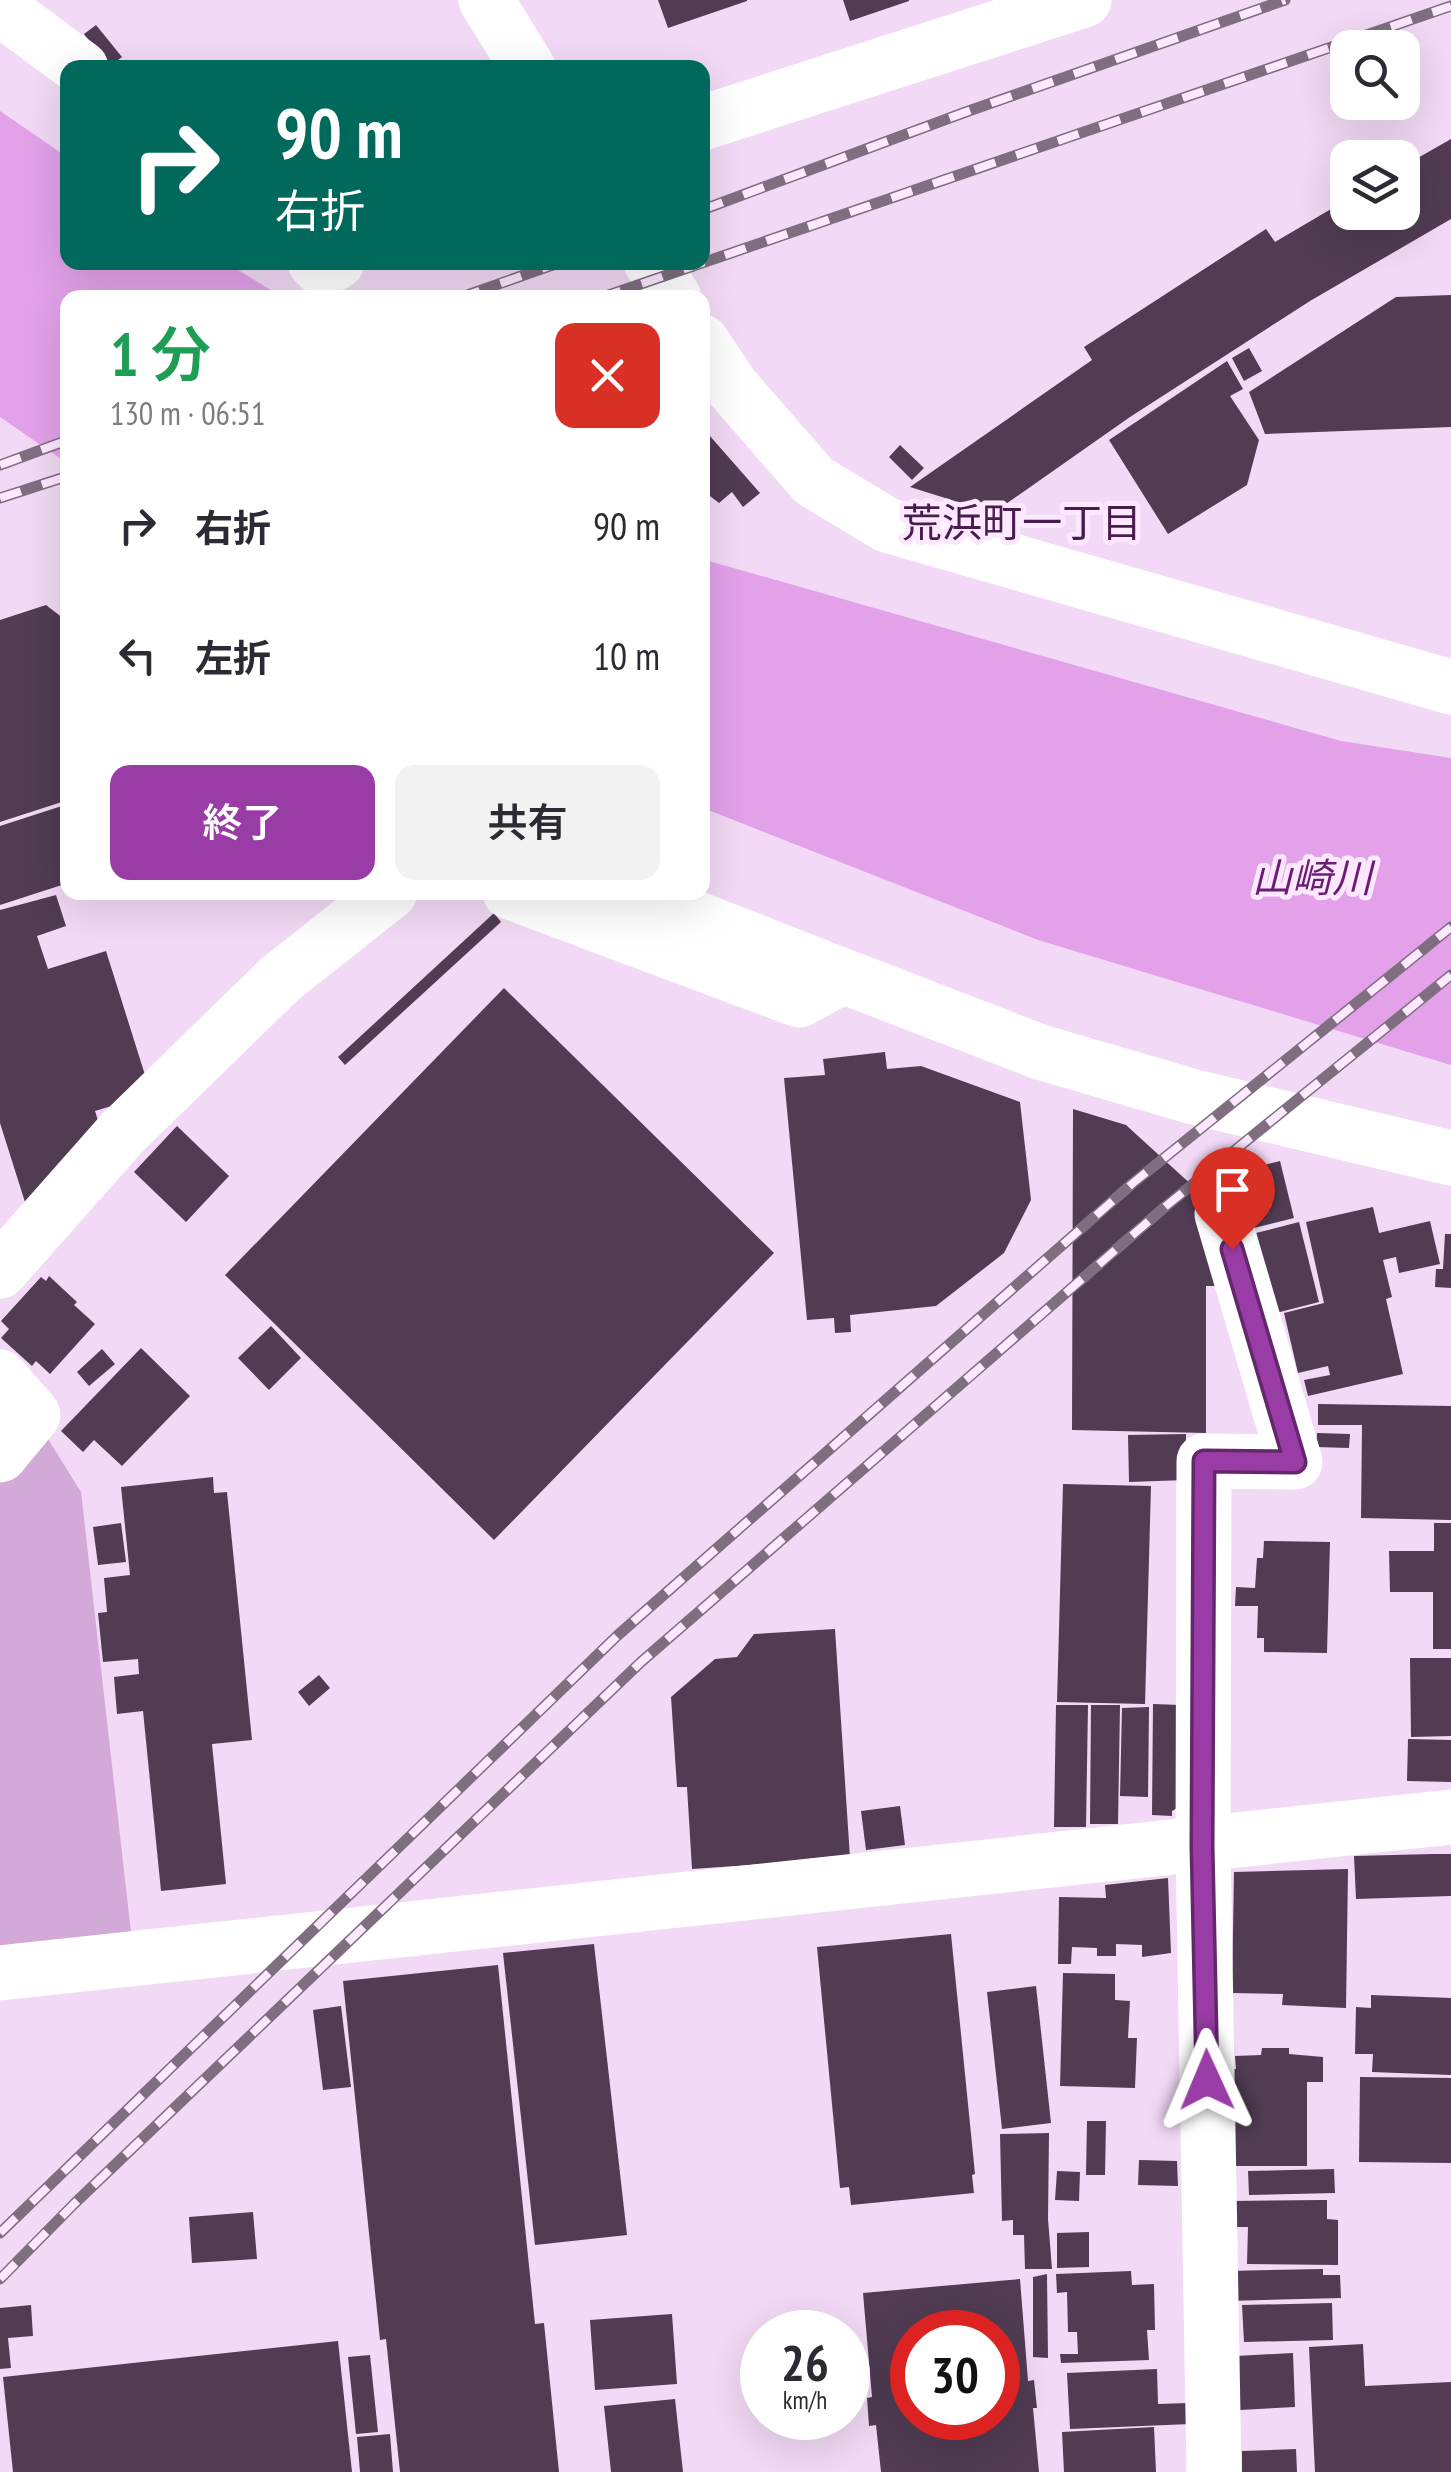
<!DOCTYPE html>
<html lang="ja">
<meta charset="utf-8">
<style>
body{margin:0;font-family:"PT Sans Narrow","Noto Sans JP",sans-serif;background:#f2f2f3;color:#2b2b33;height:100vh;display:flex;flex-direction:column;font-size:38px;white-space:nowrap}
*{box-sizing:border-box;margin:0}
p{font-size:32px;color:#7c7c81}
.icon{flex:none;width:55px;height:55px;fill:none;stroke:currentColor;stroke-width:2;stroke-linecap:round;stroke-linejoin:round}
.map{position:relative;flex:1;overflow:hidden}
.drawer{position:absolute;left:60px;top:290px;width:650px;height:610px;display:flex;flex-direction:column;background:#fff;border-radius:20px;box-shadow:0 10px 40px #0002}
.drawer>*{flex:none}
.top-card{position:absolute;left:60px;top:60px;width:650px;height:210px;border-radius:20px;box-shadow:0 10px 40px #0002;background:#00695c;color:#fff;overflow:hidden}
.buttons{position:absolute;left:1330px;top:30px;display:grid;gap:20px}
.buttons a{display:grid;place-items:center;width:90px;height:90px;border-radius:20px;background:#fff;box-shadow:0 10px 40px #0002;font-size:50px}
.speed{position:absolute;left:740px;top:2310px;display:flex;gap:20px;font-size:50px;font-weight:700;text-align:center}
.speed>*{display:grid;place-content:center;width:130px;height:130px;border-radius:50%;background:#fff;box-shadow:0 10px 40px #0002;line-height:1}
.speed small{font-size:25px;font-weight:400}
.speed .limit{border:15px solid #d22;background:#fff;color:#111}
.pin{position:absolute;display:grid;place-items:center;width:85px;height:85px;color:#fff;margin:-102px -42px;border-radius:50% 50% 50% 0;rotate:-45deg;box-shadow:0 0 10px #0007}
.pin .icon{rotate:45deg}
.me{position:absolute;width:110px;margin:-55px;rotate:359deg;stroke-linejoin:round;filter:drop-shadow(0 0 8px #0008)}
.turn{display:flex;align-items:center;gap:35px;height:210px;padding:0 50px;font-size:45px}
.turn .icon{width:130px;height:130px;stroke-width:2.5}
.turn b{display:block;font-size:70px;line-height:85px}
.round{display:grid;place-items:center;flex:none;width:105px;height:105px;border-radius:20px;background:#f2f2f3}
.overview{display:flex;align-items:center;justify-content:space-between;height:170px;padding:0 50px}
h1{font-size:60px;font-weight:600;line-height:75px;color:#1e9e55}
.button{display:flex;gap:20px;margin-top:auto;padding:20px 50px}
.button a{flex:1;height:115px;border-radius:20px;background:#993ca5;color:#fff;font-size:40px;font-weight:600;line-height:115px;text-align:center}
.button a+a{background:#f2f2f3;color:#2b2b33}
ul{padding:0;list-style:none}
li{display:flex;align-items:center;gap:30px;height:130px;padding:0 50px}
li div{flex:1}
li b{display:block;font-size:38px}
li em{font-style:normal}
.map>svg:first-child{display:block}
.green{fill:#d3aad7}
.water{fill:#e2a1e9}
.building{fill:#513c53;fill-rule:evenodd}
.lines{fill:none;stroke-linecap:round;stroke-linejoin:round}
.minor{stroke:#fff;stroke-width:55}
.tertiary{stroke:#fff;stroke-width:55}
.rail-casing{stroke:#7e6e7f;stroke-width:11}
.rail{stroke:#fde8ff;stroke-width:8;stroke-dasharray:22;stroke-linecap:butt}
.route-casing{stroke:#63276b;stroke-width:25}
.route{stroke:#993ca5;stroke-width:18}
.labels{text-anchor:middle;stroke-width:10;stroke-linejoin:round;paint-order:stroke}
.neighbourhood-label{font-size:40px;fill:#491c4e;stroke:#fde8ff}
.water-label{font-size:40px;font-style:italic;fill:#6a1d73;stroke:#fde8ff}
</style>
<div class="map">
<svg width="1451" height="2472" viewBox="0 0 1451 2472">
<rect width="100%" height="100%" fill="#f2d9f5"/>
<!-- green -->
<path class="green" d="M33,1415L81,1492L134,1959L0,1973V1455Z"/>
<!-- water -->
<g class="water">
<path d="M0,111L67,157L68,262L227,263L282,297L68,298L67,463L0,417Z"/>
<path d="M702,559L1341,741L1451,758V1065L1038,940L703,808Z"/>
</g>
<!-- building -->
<g class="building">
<path d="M658,0H747V1L668,28Z"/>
<path d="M843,0H909V1L850,21Z"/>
<path d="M96,25L122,57L109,67L84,34Z"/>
<path d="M1451,139V219L1310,301L1130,417L993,513L910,487L1092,360L1084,347L1266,229L1275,242L1348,199V212H1402V167Z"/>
<path d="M1451,295V427L1265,434L1249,392L1396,297Z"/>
<path d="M1249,348L1262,371L1244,381L1232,358Z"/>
<path d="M1227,361L1243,389L1230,396L1259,440L1247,485L1168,534L1109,440Z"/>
<path d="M702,427L760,493L743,507L732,492L719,503L702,490Z"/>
<path d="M900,445L924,468L912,480L889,457Z"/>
<path d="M46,605L68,622V800L0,822V620Z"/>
<path d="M68,804V883L0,905V826Z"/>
<path d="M56,895L66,926L37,936L48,969L106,951L151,1094L95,1111L104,1140L30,1218L0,1123V910Z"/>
<path d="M494,913L501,922L345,1065L338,1057Z"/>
<path d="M504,988L774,1253L494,1540L225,1275Z"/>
<path d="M885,1052L887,1069L921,1066L1020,1102L1031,1200L1004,1253L936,1306L850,1315L851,1332L835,1333L834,1318L807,1320L784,1078L825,1075L823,1059Z"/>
<path d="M1073,1109L1126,1125L1206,1198L1219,1286H1206V1433L1072,1430Z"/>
<path d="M177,1126L229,1176L186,1222L134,1172Z"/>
<path d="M1280,1161L1294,1218L1250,1229L1235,1172Z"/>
<path d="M1373,1207L1379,1233L1430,1221L1440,1264L1399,1273L1396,1257L1383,1260L1392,1297L1386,1299L1403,1374L1308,1396L1304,1380L1330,1375L1328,1366L1298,1373L1284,1313L1324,1303L1306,1222Z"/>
<path d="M1299,1222L1319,1302L1276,1313L1256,1233Z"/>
<path d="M1445,1234H1451V1288L1435,1287L1436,1269H1443Z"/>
<path d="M49,1276L77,1302L74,1305L95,1324L50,1374L36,1361L32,1366L1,1338L9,1329L1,1321L41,1277L46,1281Z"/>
<path d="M271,1326L301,1358L269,1390L238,1358Z"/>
<path d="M141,1348L190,1396L122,1466L94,1440L83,1452L61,1431Z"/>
<path d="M102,1349L115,1364L89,1386L77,1372Z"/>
<path d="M1318,1404L1451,1406V1520L1361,1518L1362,1425H1318Z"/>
<path d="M1317,1433L1350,1434L1349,1448L1316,1447Z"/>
<path d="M1186,1434V1480L1129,1482L1128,1435Z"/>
<path d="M213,1477L214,1493L227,1492L252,1740L212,1744L226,1884L161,1891L143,1711L117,1714L114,1677L139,1674L138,1659L103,1662L98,1613L107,1612L104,1578L130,1575L121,1487Z"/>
<path d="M1063,1484L1151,1486L1145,1704L1057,1702Z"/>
<path d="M121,1523L126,1562L98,1565L93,1527Z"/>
<path d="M1434,1523H1451V1649H1433V1592H1390L1389,1551H1434Z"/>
<path d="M1264,1541L1330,1542L1327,1653L1264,1652V1638H1257L1258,1606H1235L1236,1587L1255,1588L1257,1558H1263Z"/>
<path d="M835,1629L850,1858L692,1869L687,1787H677L671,1697L715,1659L737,1657L754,1634Z"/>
<path d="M1410,1658H1451V1736L1411,1737Z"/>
<path d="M319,1675L330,1688L309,1706L298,1692Z"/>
<path d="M1153,1704L1180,1705L1179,1807L1172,1811V1816L1152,1815Z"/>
<path d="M1056,1705H1088L1086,1827H1054Z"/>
<path d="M1091,1705H1120L1118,1824H1090Z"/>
<path d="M1149,1707L1148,1797L1120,1796L1122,1708Z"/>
<path d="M1408,1739L1451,1740V1782L1407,1781Z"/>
<path d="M900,1806L905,1845L866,1850L861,1811Z"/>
<path d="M1433,1854H1451V1896L1356,1899L1354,1856Z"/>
<path d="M1348,1869L1346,2008L1282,2005L1283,1994L1232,1993L1234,1872Z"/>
<path d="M1168,1878L1171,1953L1142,1957V1945L1116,1944V1956H1097V1948L1072,1947L1071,1964H1058L1059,1897L1106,1898L1105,1885Z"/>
<path d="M951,1934L975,2174L972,2175L974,2193L851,2205L849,2187L840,2188L817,1947Z"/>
<path d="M594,1944L627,2235L535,2245L503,1953Z"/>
<path d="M498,1965L535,2324L544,2323L559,2472H400L386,2339L380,2340L343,1981Z"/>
<path d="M1063,1973L1115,1974V2000L1130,2001L1128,2038H1137L1135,2088L1060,2086Z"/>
<path d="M1036,1986L1051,2123L1002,2129L987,1992Z"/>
<path d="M1371,1995L1451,1998V2075L1372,2072L1373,2054H1355L1356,2007L1371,2008Z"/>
<path d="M341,2006L351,2087L323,2090L313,2010Z"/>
<path d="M1262,2048H1289V2054L1323,2057V2082H1307V2166H1232V2069H1236L1235,2056L1261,2055Z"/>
<path d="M1360,2077L1451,2078V2163L1359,2162Z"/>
<path d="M1087,2121H1106L1105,2175H1086Z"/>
<path d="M1049,2133L1048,2219L1052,2269H1025L1024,2235H1013V2220L1002,2221L1000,2134Z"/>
<path d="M1139,2160L1177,2161L1178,2186L1138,2185Z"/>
<path d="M1334,2169L1335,2193L1249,2195L1248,2171Z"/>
<path d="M1057,2171L1080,2172L1079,2201L1055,2200Z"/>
<path d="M1327,2200V2219L1338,2220V2265L1247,2264L1248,2227H1232L1231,2201Z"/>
<path d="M253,2212L257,2259L192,2263L189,2217Z"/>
<path d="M1089,2232V2267L1057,2268V2233Z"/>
<path d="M1323,2269V2275H1340L1341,2298L1227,2301V2271Z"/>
<path d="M1131,2271L1132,2285L1154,2284L1155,2330H1147L1149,2360L1061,2363L1060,2354H1078L1077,2332H1068L1067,2292L1057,2293L1056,2274Z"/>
<path d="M1047,2274L1048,2358L1033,2357V2277Z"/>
<path d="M1020,2279L1028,2381L1034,2380L1037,2408H1033L1039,2472H881L876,2425L869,2426L867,2398L872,2397L863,2293ZM912,2332H998V2418H912Z"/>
<path d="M1332,2303L1333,2340L1244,2342L1242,2305Z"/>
<path d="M31,2305L33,2336L8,2338L11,2368L0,2369V2308Z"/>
<path d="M672,2314L677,2384L595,2390L590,2320Z"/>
<path d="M338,2341L352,2472H13L3,2377Z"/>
<path d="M1363,2344L1365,2386L1451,2382V2472H1315L1309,2347Z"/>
<path d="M1293,2353L1295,2407L1240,2410L1236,2356Z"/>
<path d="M370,2355L378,2432L356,2434L348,2357Z"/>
<path d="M1157,2369L1158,2404L1189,2403L1190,2424L1070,2429L1067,2373Z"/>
<path d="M675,2399L683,2472H611L604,2406Z"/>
<path d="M1154,2427L1156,2472H1064L1062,2432Z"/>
<path d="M390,2434L393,2472H360L357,2437Z"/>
<path d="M1296,2449L1297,2472H1242V2451Z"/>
</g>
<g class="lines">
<!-- minor -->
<g class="minor">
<path d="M0,8L81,68"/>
<path d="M702,123L1084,0"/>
<path d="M315,262L322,269L337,262"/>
<path d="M510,892L799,1000L843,976L1040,1052L1194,1097L1451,1158"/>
<path d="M629,892L843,976"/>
<path d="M0,1271L122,1133L280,979L390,892"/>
<path d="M0,1377L33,1415L0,1455"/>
<path d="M0,1973L1451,1817"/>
<path d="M1214,2472L1203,1846L1204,1461L1295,1462L1222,1214"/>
</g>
<!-- tertiary -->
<g class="tertiary">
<path d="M486,0L528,68"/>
<path d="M651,262L674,298"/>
<path d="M702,342L731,386L814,481L887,525L1451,687"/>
</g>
<!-- rail casing -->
<g class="rail-casing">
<g id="rail">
<path d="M702,210L963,113L1285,0"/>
<path d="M459,298L561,262"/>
<path d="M600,298L1451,6"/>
<path d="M0,465L68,440"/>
<path d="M0,498L68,476"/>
<path d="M0,2233L618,1635L1133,1183L1451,927"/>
<path d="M0,2279L74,2204L641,1662L1166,1206L1451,975"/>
</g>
</g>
<!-- rail -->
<use href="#rail" class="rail"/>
</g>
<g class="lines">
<!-- route casing -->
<g class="route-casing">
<path id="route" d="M1207,2080L1202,1846L1204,1461L1295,1462L1232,1249"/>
</g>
<!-- route -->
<use href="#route" class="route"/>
</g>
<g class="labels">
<!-- neighbourhood labels -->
<g class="neighbourhood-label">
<text x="1022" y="537">荒浜町一丁目</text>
</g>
<!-- water labels -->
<g class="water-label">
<text x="1312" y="892">山崎川</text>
</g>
</g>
</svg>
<div class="buttons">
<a><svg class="icon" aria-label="search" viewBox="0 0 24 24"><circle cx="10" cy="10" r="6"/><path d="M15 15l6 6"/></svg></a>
<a><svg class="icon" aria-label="layers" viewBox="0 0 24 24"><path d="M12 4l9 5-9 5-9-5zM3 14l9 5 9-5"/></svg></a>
</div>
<div class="speed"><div>26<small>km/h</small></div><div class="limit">30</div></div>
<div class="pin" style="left:1232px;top:1249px;background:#d93025"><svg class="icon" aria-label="arrive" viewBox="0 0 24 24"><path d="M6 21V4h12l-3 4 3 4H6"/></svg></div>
<svg class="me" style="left:1207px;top:2080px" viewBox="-20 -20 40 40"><path d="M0-17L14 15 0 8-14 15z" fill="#993ca5" stroke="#fff" stroke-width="4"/></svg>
<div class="top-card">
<div class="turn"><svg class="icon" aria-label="right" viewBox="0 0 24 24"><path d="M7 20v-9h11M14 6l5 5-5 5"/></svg><div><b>90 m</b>右折</div></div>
</div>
<section class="drawer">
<div class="overview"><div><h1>1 分</h1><p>130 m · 06:51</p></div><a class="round" style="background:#d93025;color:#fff"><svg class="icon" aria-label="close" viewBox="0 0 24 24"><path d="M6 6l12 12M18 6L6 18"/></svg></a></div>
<ul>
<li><svg class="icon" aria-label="right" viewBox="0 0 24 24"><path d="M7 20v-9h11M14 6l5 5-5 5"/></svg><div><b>右折</b></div><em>90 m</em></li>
<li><svg class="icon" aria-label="left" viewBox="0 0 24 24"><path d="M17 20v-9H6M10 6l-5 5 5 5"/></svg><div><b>左折</b></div><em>10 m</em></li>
</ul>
<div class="button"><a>終了</a><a>共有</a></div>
</section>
</div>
